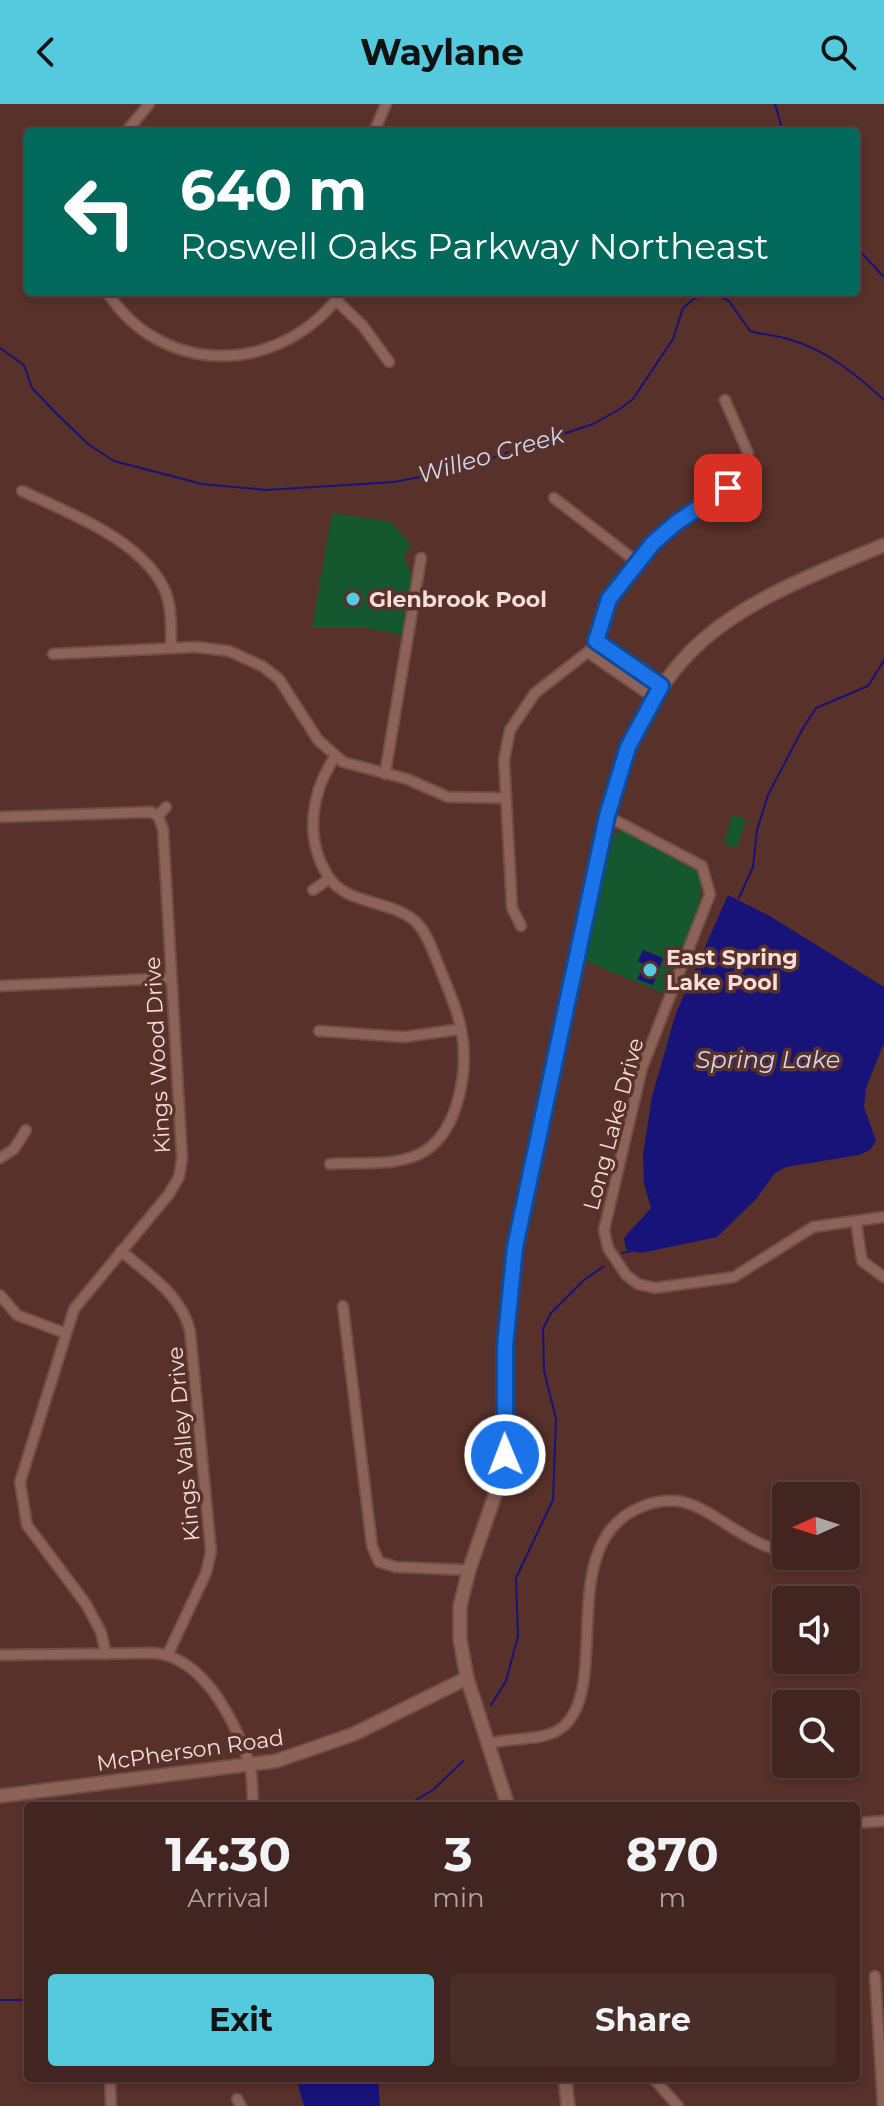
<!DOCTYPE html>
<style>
body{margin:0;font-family:Montserrat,sans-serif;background:#492d29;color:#f1f3f6;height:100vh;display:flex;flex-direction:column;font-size:30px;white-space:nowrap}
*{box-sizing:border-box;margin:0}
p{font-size:26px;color:#aea5a5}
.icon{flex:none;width:44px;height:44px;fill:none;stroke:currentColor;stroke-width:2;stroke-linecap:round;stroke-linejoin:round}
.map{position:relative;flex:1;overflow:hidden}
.drawer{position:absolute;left:24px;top:1698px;width:836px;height:280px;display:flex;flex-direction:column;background:#422520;border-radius:8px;box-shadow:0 4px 12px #0003,0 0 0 2px #5a423e}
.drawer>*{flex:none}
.guide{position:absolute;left:24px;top:24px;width:836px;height:168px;border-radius:8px;box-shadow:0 4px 12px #0003,0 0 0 2px #5a423e;background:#00695c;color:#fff;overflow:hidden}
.needle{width:52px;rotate:267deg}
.buttons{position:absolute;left:772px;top:1378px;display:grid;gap:16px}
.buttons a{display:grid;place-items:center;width:88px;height:88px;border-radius:8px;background:#422520;box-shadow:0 4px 12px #0003,0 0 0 2px #5a423e;font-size:40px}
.pin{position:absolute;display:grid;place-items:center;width:68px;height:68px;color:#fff;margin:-34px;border-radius:16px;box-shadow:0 4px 12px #0006}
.me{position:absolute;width:88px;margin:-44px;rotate:359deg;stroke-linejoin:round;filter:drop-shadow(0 0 6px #0008)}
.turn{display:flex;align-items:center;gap:28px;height:168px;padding:0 24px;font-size:36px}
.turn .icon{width:104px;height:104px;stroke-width:2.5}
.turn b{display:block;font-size:56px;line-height:68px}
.eta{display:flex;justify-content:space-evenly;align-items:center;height:136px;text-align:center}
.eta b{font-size:48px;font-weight:700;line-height:56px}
.primary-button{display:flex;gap:16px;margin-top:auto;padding:16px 24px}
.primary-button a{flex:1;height:92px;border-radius:8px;background:#55cadf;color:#111;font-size:32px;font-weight:700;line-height:92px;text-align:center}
.primary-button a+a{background:#492d29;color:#f1f3f6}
header{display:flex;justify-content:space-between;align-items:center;height:104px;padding:0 24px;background:#55cadf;color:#111;font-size:36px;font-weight:700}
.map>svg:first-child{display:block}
.green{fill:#15572e}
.water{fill:#181379}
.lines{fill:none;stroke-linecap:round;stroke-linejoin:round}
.stream{stroke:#181379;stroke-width:2}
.street-casing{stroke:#6f4f48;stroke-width:13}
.secondary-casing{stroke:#6f4f48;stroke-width:16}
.street{stroke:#8d6259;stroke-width:9}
.secondary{stroke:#8d6259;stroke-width:12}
.route-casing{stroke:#114b97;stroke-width:20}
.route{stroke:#1a73e8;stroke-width:14}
.poi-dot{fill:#55cadf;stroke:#58312a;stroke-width:3}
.labels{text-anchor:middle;stroke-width:7;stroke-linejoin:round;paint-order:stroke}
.poi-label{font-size:22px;font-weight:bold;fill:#f6ddd7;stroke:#58312a;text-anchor:start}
.street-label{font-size:22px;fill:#f6ddd7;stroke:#58312a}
.water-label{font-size:24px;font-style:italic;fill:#cfd8f3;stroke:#58312a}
</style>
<header><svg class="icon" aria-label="back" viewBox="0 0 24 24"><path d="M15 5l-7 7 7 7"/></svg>Waylane<svg class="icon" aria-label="search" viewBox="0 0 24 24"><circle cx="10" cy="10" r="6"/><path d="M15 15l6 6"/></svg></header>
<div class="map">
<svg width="884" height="2002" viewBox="0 0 884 2002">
<rect width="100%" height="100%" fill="#58312a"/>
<!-- green -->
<g class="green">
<path d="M332,409L391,418L411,441L404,452L413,475L403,531L364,524H312Z"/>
<path d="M732,711L746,715L737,744L724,740Z"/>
<path d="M623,726C645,737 675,747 694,763C718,782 675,865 665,890L583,856L614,731Z"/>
</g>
<!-- water -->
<g class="water">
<path d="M728,791L768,811L884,883V939L866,984L864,1003L876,1037L870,1046L859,1051L786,1063L775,1069L757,1094L717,1133L641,1149L626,1146L624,1134L651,1104L644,1080L643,1050L652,993L676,909Z"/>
<path d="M643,846L663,854L653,881L637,875L645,861L638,857Z"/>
<path d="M296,1974H378L380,2002H304Z"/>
</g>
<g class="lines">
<!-- stream -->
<g class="stream">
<path d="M775,0L783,28"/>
<path d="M856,143L884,173"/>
<path d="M0,244L24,261L32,284L56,309L88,340L114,357L202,380L266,386L394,378L456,366L593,320L620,305L633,295L673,235L683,204L695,194L716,190L729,197L750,227C763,231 775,231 788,235C825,245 856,270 884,296"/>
<path d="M739,794L753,763L757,726L768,691L802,626L816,604L868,582L884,556"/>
<path d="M622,1149L632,1147"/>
<path d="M491,1601L506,1577L518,1532L516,1474L553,1396L556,1315L544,1267L543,1225L551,1209L584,1176L604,1162"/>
<path d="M406,1702L433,1686L463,1657"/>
<path d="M0,1896H28"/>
</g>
<!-- street casing -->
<g class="street-casing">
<g id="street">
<path d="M126,28L149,0"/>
<path d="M374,28L386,0"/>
<path d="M107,188C163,275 283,271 342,188"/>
<path d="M336,196L363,222L389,258"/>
<path d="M22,387C69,409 145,437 166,489C172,506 171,527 171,544"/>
<path d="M554,394L637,458"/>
<path d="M596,537L661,582"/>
<path d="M589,549L654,594"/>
<path d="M53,550L196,543L229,547L262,562L279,575L318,636L343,658L407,675L448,693L506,694"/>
<path d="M385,670L421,454"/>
<path d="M158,712L166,703"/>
<path d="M607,712L702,762L710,790L642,964L604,1126L608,1144L626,1171L638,1180L655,1184L734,1173L813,1123L884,1113"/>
<path d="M0,713L151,708L158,712L163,725L182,1054L179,1073L169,1090L74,1205L20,1378L27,1421L86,1500L101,1528L106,1550"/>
<path d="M313,786L329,775"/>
<path d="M521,822L512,804L504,656L510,626L535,589L593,544L605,501L653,439L743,372L748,349L725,296"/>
<path d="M0,882L171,874"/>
<path d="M319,927L404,933L461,925"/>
<path d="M0,1054L14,1045L26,1026"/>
<path d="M330,1060C359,1058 400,1063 425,1047C460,1024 469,963 461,925C457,903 447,883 439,862C433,848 428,831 417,819C393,795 346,802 328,772C304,734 311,688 335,653"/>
<path d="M856,1118L862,1157L884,1173"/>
<path d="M121,1147C149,1171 181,1190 190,1227L211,1448L206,1469L168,1550"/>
<path d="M0,1191L17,1211L65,1229"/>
<path d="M343,1202L372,1442L379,1458L396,1463L469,1466"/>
<path d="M813,1452L850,1454"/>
<path d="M0,1551L155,1549C204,1554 234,1616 249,1658C253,1671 252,1688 253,1702"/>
<path d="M488,1640C511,1632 545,1639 564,1622C612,1578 554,1438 641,1403C652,1398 664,1396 677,1397C709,1400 743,1440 786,1448"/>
<path d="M856,1719L884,1717"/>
<path d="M875,1872L883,2002"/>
<path d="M110,1974L111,2002"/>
<path d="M653,1974L678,2002"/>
<path d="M237,1995L241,2002"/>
</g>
</g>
<!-- secondary casing -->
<g class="secondary-casing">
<g id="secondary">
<path d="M0,1692L276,1657L354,1630L467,1574"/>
<path d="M508,1702L467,1574L460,1535V1502L469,1466L503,1368L505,1242L515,1143L607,712C656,536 725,506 884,441"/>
<path d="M565,1974L568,2002"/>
</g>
</g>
<!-- street -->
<use href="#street" class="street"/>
<!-- secondary -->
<use href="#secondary" class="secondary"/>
</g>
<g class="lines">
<!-- route casing -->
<g class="route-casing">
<path id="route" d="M505,1351V1242L515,1143L607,712L628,643L661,582L596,537L609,495L653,439L676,419L728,384"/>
</g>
<!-- route -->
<use href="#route" class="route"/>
</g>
<!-- markers -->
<g class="poi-dot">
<circle cx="353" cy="495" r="8"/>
<circle cx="650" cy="866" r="8"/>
</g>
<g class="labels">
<!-- poi labels -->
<g class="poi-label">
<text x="369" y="503">Glenbrook Pool</text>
<text x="666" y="861">East Spring<tspan x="666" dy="25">Lake Pool</tspan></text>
</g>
<!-- street labels -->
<g class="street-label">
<text transform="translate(157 951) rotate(-93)" y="8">Kings Wood Drive</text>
<text transform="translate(613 1020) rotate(-75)" y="8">Long Lake Drive</text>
<text transform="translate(183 1340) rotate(-95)" y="8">Kings Valley Drive</text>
<text transform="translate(190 1646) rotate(-8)" y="8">McPherson Road</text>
</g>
<!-- water labels -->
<g class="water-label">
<text transform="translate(491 351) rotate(-16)" y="8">Willeo Creek</text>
<text x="768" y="964">Spring Lake</text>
</g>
</g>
</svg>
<div class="buttons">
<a><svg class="needle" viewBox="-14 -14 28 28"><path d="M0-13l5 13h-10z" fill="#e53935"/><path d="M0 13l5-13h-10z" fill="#aea5a5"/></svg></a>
<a><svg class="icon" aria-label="sound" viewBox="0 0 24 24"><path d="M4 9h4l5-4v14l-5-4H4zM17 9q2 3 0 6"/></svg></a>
<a><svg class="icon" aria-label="search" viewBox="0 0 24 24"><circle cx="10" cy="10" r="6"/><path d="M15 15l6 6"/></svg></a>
</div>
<div class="pin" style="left:728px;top:384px;background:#d93025"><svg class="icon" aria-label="arrive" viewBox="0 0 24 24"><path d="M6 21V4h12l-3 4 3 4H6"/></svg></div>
<svg class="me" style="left:505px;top:1351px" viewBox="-20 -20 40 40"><circle r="17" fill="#1a73e8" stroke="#fff" stroke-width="3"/><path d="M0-11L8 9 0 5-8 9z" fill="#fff"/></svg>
<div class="guide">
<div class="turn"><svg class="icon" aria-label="left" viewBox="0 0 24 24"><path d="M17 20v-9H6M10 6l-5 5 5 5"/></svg><div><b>640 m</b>Roswell Oaks Parkway Northeast</div></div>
</div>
<section class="drawer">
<div class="eta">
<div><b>14:30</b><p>Arrival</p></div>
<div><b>3</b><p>min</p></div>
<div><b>870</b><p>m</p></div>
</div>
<div class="primary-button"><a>Exit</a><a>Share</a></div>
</section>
</div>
